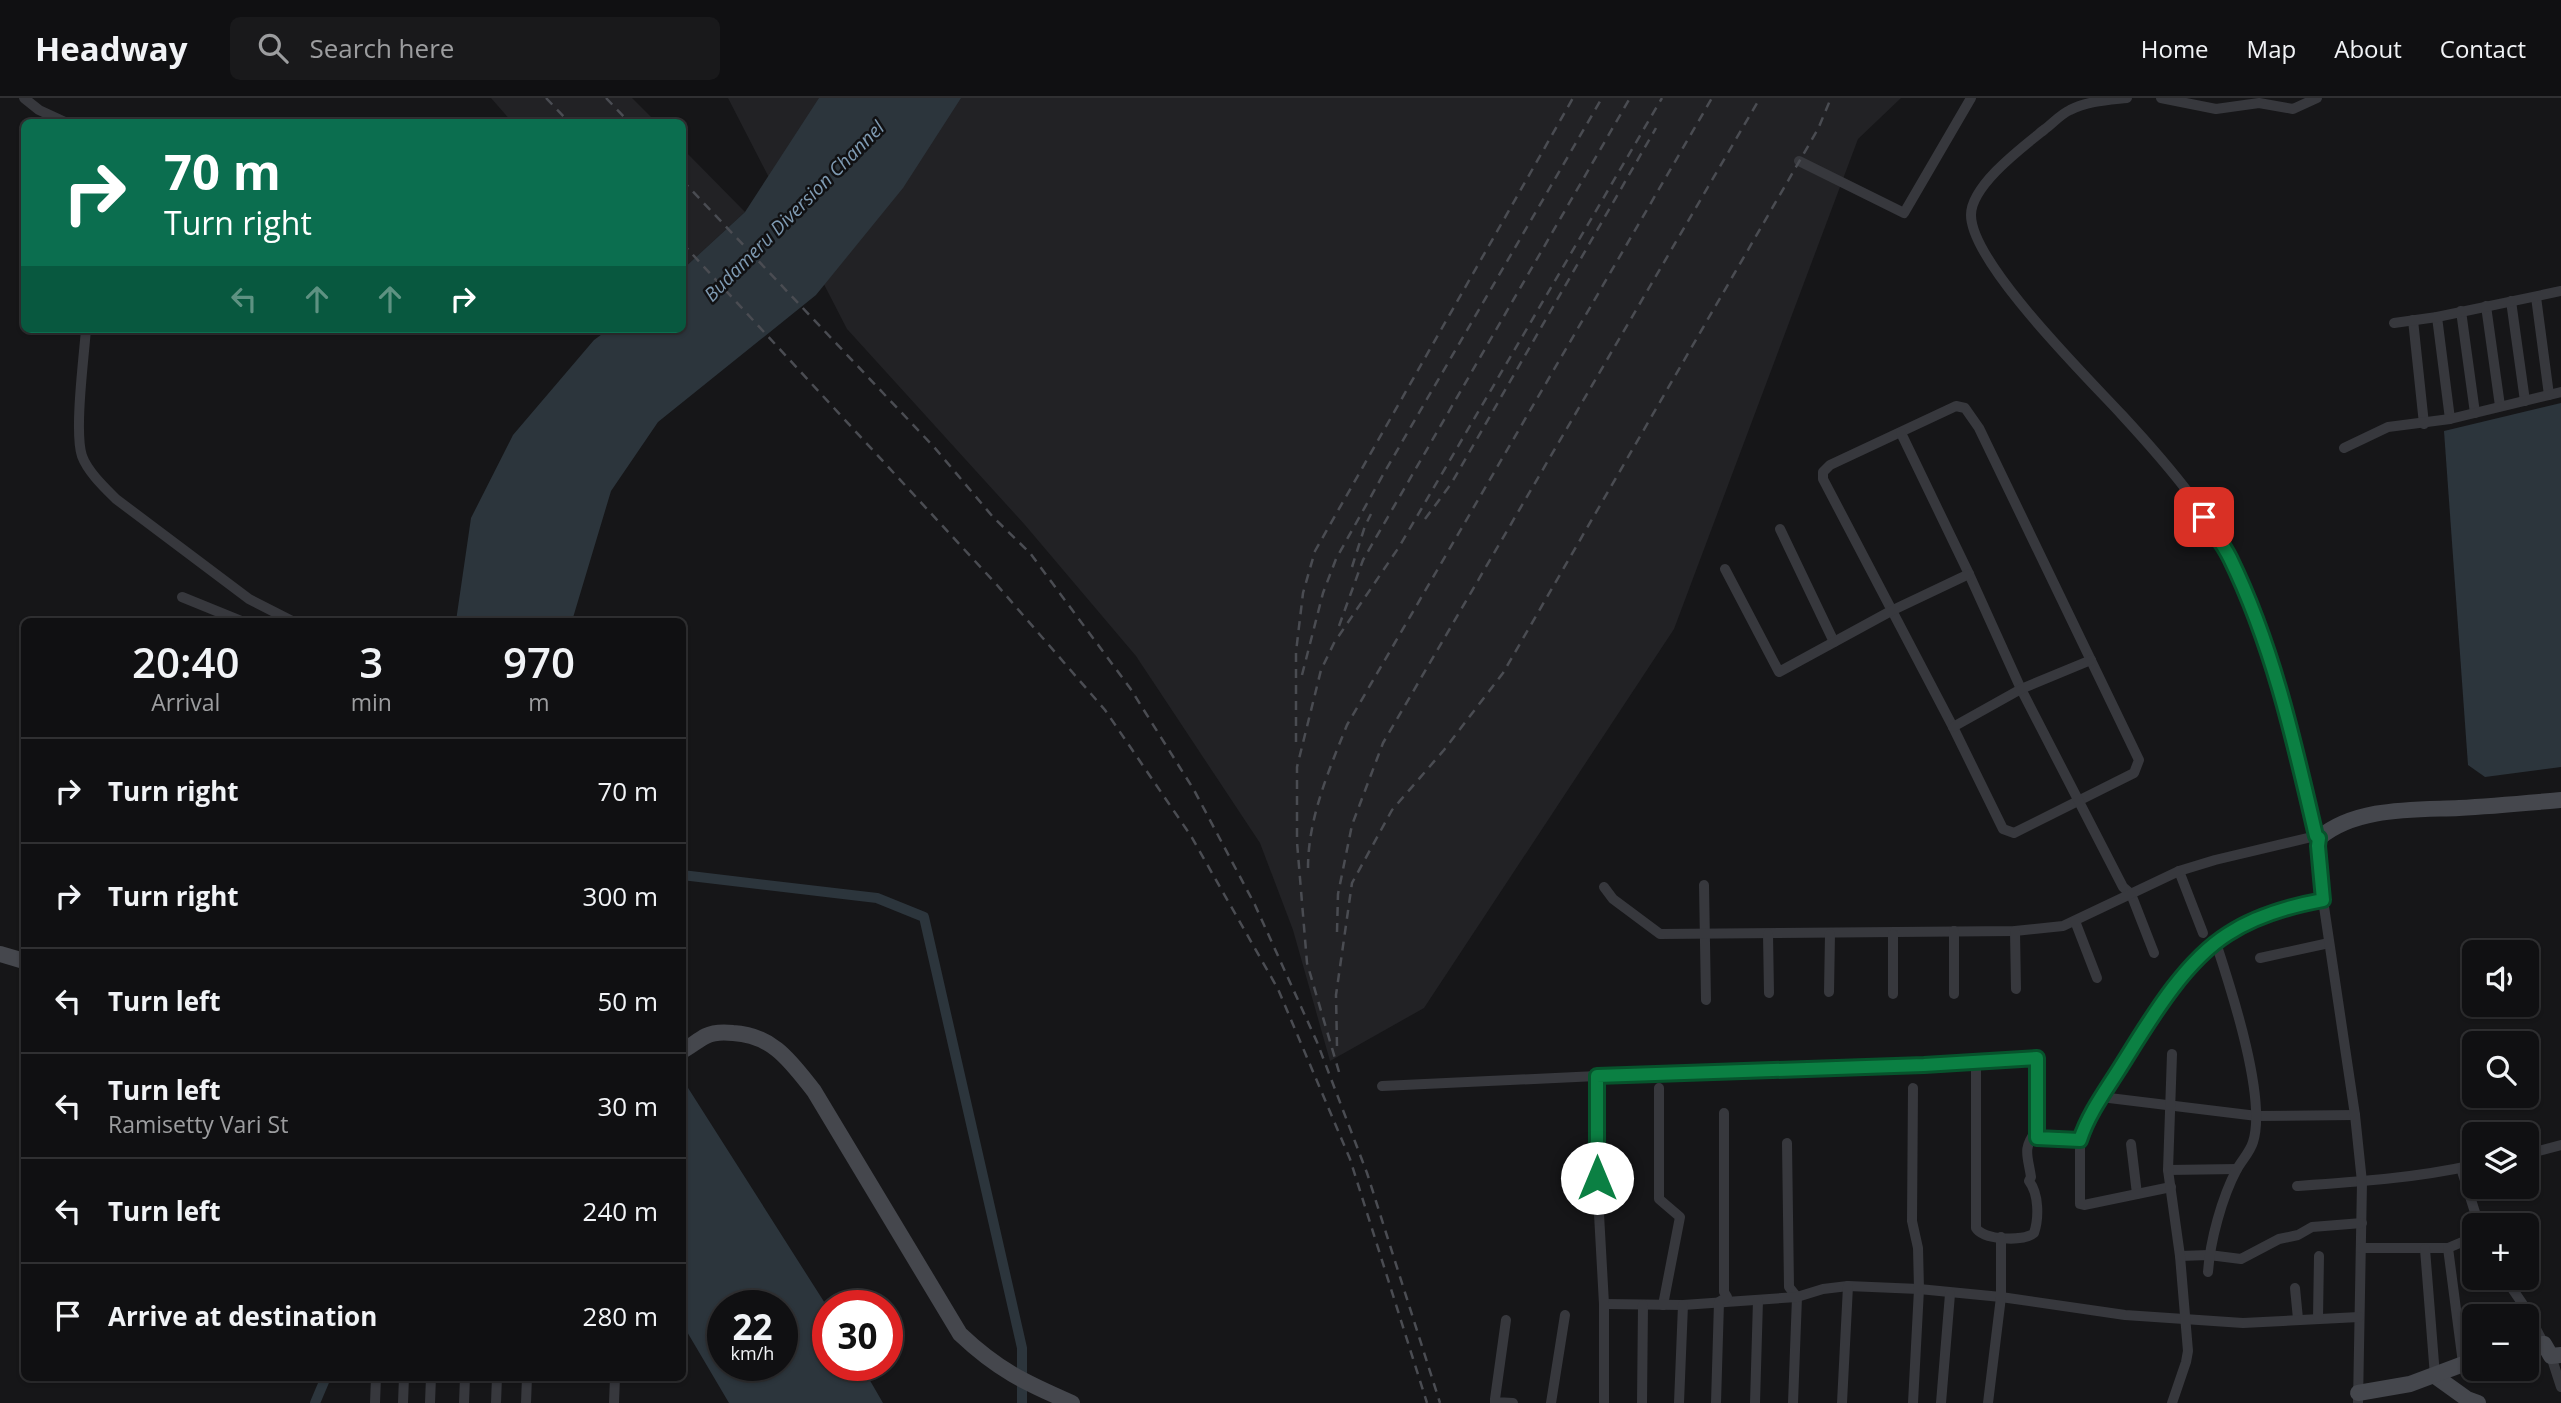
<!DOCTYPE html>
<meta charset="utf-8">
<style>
body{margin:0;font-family:"Open Sans",sans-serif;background:#19191b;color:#f1f3f6;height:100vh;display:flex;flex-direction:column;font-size:26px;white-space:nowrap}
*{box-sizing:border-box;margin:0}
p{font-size:23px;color:#9c9d9f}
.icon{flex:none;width:38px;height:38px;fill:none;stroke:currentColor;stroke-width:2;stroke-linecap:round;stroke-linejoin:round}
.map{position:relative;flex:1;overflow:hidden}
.drawer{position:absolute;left:21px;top:520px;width:665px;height:763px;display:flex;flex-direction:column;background:#101012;border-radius:10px;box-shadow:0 2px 5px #0004,0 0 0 2px #303032}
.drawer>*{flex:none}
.hud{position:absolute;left:21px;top:21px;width:665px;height:214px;border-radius:10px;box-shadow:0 2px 5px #0004,0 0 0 2px #303032;background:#0b6e4f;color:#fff;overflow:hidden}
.buttons{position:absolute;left:2462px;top:842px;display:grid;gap:14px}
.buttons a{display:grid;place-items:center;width:77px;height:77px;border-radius:10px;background:#101012;box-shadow:0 2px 5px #0004,0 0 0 2px #303032;font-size:35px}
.speed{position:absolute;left:707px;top:1192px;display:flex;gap:14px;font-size:35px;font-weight:700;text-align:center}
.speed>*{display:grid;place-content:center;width:91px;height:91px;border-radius:50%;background:#101012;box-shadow:0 2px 5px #0004,0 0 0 2px #303032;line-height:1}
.speed small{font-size:18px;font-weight:400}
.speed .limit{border:10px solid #d22;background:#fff;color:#111}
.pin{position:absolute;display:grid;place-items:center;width:60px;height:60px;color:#fff;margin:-30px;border-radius:14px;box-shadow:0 4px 10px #0006}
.me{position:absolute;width:77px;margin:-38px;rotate:0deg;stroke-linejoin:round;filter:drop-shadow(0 0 5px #0008)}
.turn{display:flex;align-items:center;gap:24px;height:147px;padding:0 28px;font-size:32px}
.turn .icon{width:91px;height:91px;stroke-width:2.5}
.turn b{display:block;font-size:49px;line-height:60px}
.lanes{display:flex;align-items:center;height:66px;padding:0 28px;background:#0003;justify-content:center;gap:35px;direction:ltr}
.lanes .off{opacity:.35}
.eta{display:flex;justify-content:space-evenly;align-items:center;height:119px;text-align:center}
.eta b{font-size:42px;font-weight:600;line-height:49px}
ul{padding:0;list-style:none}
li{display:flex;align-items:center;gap:21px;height:105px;padding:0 28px;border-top:2px solid #303032}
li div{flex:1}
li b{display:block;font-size:26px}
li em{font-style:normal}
header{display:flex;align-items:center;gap:42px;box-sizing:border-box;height:98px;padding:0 35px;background:#101012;border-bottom:2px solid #303032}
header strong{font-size:33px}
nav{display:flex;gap:38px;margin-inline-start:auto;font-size:24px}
.search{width:490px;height:63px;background:#19191b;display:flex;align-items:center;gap:18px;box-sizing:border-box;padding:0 24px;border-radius:10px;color:#9c9d9f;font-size:26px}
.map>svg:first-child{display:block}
.built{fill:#222225}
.water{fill:#2c353c;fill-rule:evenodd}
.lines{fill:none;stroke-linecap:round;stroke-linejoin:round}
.canal{stroke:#2c353c;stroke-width:10}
.street{stroke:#37383d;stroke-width:10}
.secondary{stroke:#45474d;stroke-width:16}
.rail{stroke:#4a4c52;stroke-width:2.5;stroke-dasharray:9 7;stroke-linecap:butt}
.route-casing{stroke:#07532c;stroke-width:18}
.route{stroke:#0b8043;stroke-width:12}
.labels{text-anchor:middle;stroke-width:5;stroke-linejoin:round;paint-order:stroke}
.water-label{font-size:19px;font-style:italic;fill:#7f9bb3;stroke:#111113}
</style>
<header>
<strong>Headway</strong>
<div class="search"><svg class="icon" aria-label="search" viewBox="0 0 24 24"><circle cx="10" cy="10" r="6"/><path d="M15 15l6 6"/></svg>Search here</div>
<nav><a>Home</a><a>Map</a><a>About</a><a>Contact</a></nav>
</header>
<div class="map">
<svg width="2561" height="1305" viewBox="0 0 2561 1305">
<rect width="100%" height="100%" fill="#161618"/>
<!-- built -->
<g class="built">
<path d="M491,0H632L656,24H512Z"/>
<path d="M728,0H1901L1858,41L1674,531L1424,910L1330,963L1293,832L1260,745L1136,558L1025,427L847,231Z"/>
<path d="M683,51L745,114L683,171Z"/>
</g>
<!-- water -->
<g class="water">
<path d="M819,0H961L903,90L816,197L658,324L611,393L572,523H456L471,420L513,337L594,242L609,231H682L683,171L745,114Z"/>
<path d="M2561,305V669L2485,679L2468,667L2444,333Z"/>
<path d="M683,982L828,1210V1267H861L883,1305H729L683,1227ZM723,1208H782V1267H723Z"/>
</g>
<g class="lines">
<!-- canal -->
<g class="canal">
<path d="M682,777L877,800L924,819L1022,1250V1305"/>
<path d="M315,1305L326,1279"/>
</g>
<!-- street -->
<g class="street">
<path d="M24,0L39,12L65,24"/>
<path d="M2127,0C2109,2 2087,3 2070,12C2061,16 2053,25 2045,31C2024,48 1971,87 1971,117C1971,165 2088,280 2122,317C2146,343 2170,370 2191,398C2263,497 2289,621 2316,738L2319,740"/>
<path d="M2161,0L2216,11L2259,5L2293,11L2317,0"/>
<path d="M1799,63L1904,115L1971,0"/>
<path d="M2536,199L2549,297"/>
<path d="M2511,203L2525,303"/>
<path d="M2486,208L2500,308"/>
<path d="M2461,213L2475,315"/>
<path d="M2437,219L2450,321"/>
<path d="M2413,222L2424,326"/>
<path d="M2394,225L2437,219L2561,193"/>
<path d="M86,231C84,259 74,334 82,358C88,374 104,389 116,401L249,501L292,523"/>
<path d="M1956,308L1965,310L1979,330L2139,662L2134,675L2014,735L2003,731L1953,629L1823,381V374L1830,367Z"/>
<path d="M1901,335L1969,476L2021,591L2123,789L2131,796L2154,855"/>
<path d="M2344,350L2388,329L2450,321L2561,294"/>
<path d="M1780,431L1834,544"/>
<path d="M1725,471L1779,574L1891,513L1969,476"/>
<path d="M182,499L241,523"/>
<path d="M1953,629L2021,591L2091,562"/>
<path d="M2179,773L2203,835"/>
<path d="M1704,787L1706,902"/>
<path d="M1604,789L1613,801L1660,836L2015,833L2063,828L2179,773L2215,762L2316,738"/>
<path d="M2075,823L2097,880"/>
<path d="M2015,833L2016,891"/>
<path d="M1768,836L1769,895"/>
<path d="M1893,836V896"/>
<path d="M2260,860L2329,845"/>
<path d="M1829,894L1830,836"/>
<path d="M1954,896V833"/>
<path d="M1976,965V1130C1983,1142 2023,1144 2034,1135C2039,1120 2039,1096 2029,1083L2031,1079C2028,1058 2022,1051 2036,1033"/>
<path d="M1382,988L1597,978"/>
<path d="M1659,990V1101L1680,1119L1663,1207"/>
<path d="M2101,999L2257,1018L2355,1017"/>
<path d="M1787,1045L1789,1189L1797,1199L1793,1305"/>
<path d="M2131,1046L2137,1096"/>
<path d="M2527,1056L2561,1047"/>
<path d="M2461,1070L2479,1127"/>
<path d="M2168,1072L2237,1071"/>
<path d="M2297,1088C2356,1084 2416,1080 2474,1067"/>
<path d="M2171,1089L2084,1107L2080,1106V1042L2084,1029C2106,991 2129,955 2153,920C2174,890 2196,856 2228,836C2257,817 2290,808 2323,802L2355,1017L2362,1084L2358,1305"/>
<path d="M2361,1150H2448L2474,1139"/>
<path d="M2448,1150L2463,1265"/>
<path d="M2425,1151L2435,1278"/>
<path d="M2180,1158L2209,1157L2241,1161L2279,1141L2298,1137L2312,1129L2362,1125"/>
<path d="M2208,1174C2210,1143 2222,1099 2237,1071C2242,1062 2250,1054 2253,1044C2267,1000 2231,891 2216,845"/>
<path d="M2505,1180L2524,1208L2544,1246"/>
<path d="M2295,1190L2298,1221"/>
<path d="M1604,1206L1683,1207L1797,1199L1823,1191L1848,1188L1919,1191L2001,1199L2125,1217L2243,1225L2359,1219"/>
<path d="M2318,1220L2319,1158"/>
<path d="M1506,1222L1495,1301V1304L1513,1305"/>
<path d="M2551,1258L2561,1289"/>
<path d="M375,1305L376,1279"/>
<path d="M403,1305L404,1279"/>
<path d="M430,1305L431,1279"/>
<path d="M464,1305L465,1279"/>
<path d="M496,1305L497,1279"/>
<path d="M526,1305L527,1279"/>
<path d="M614,1305L615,1279"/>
<path d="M1551,1305L1565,1217"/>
<path d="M1604,1305V1206L1597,1080V978L1976,965L2037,960V1040L2080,1042"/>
<path d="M1642,1305L1643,1207"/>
<path d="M1679,1305L1683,1207"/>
<path d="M1716,1305L1719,1204L1727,1199L1724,1194V1015"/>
<path d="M1755,1305L1758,1202"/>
<path d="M1842,1305L1848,1188"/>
<path d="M1913,1305L1919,1191L1918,1150L1912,1123L1913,990"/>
<path d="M1941,1305L1950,1196"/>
<path d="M1988,1305L2001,1199V1139"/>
<path d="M2172,1305L2186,1264L2188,1253L2180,1158L2168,1072L2172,956"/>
</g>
<!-- secondary -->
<g class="secondary">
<path d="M2323,802L2318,748L2319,740C2356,709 2413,712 2459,710C2493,708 2527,705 2561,702"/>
<path d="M0,856L24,863"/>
<path d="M682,953C690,949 698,942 706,938C714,934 724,934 733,935C773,937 791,964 814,993L960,1236C998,1272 1024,1284 1072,1305"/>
<path d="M2527,1249L2544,1246L2551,1258L2561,1257"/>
<path d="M2435,1278L2467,1301L2478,1305"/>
<path d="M2358,1295L2410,1286L2474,1262"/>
</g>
<!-- rail -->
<g class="rail">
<path d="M546,0L569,24"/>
<path d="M606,0L629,24"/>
<path d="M682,82L934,349L993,419L1030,455L1130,590L1194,692L1255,807L1317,944L1367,1075L1440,1305"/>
<path d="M682,145L997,487L1105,612L1191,738L1278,891L1350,1061L1427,1305"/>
<path d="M1425,421L1451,386L1656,30"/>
<path d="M1352,469L1365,428L1371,416"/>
<path d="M1339,528L1363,462L1630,0"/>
<path d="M1302,577L1323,495L1336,461L1384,375L1602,0"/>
<path d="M1296,644V554L1303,495L1315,453L1573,0"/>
<path d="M1308,770C1308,720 1329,672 1347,627L1712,0"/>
<path d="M1337,834L1338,796L1352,727L1383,645L1760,0"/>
<path d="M1337,948L1336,897L1352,785L1392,712L1444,652L1503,575L1818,31L1831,0"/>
<path d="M1339,974L1307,865L1297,744V669L1321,572L1334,545L1399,449L1662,0"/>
</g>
</g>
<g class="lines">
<!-- route casing -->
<g class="route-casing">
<path id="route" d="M1597,1080V978L1924,967L2037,960V1040L2080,1042C2088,1017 2104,995 2118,973C2147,927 2182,865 2228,836C2257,817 2290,808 2323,802L2318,748L2319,740L2316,738C2294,643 2273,548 2230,460C2223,446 2212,432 2204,419"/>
</g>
<!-- route -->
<use href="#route" class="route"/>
</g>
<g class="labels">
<!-- water labels -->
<g class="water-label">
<text transform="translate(794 113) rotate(-45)" y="7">Budameru Diversion Channel</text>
</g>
</g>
</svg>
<div class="buttons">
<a><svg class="icon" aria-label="sound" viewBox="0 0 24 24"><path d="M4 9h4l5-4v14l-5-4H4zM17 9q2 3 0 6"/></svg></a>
<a><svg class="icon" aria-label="search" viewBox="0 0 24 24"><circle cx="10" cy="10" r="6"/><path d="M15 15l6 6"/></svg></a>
<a><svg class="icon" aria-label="layers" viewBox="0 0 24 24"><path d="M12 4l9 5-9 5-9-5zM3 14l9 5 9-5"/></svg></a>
<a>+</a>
<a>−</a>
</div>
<div class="speed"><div>22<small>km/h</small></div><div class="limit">30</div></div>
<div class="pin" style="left:2204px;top:419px;background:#d93025"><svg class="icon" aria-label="arrive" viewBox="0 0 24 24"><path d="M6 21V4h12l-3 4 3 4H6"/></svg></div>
<svg class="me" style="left:1597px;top:1080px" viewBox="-20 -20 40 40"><circle r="19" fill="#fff"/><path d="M0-13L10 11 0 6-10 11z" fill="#0b8043"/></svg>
<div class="hud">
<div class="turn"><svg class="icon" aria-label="right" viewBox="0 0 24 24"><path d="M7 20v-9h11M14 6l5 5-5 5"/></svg><div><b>70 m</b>Turn right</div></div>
<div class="lanes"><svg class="icon off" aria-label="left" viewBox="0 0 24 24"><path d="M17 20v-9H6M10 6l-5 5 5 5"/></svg><svg class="icon off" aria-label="ahead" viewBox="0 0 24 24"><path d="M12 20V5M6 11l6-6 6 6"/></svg><svg class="icon off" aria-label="ahead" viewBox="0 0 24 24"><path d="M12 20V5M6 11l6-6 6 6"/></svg><svg class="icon" aria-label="right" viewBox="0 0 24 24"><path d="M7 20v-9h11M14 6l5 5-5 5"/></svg></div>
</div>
<section class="drawer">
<div class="eta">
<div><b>20:40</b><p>Arrival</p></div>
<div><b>3</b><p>min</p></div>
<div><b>970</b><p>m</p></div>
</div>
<ul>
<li><svg class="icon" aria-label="right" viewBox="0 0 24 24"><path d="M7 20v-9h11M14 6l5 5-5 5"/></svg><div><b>Turn right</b></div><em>70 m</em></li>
<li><svg class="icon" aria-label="right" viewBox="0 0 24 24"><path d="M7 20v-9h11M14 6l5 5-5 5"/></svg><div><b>Turn right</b></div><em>300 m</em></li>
<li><svg class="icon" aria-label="left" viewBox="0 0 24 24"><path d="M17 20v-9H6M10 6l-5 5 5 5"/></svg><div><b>Turn left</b></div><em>50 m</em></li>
<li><svg class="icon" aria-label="left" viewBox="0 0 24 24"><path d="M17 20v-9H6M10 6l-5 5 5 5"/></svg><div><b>Turn left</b><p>Ramisetty Vari St</p></div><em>30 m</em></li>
<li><svg class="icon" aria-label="left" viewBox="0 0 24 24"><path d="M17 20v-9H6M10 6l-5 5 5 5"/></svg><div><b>Turn left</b></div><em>240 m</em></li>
<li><svg class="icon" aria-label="arrive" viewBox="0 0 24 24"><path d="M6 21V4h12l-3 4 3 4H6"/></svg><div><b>Arrive at destination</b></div><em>280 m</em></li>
</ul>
</section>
</div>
